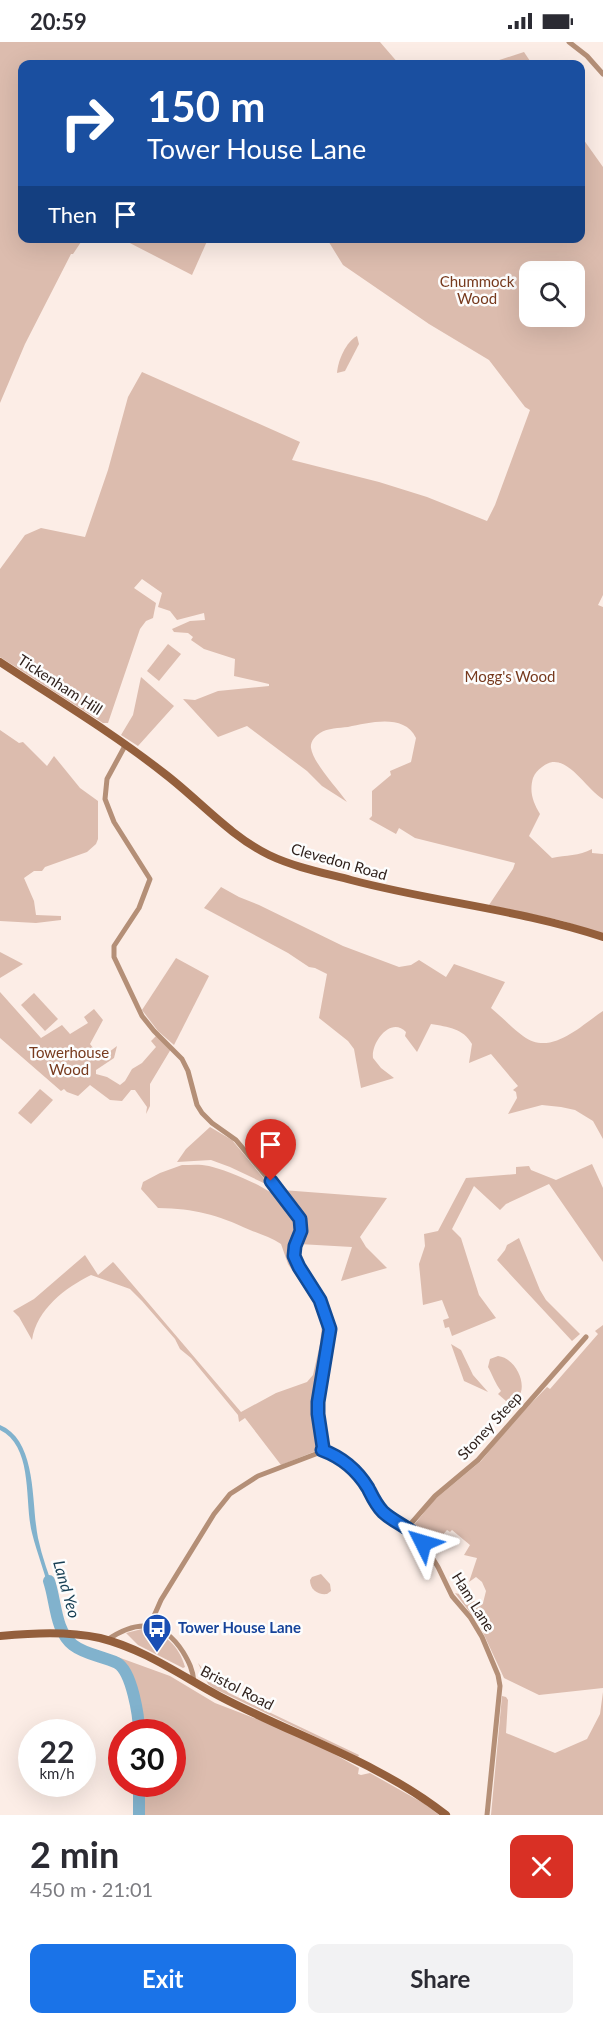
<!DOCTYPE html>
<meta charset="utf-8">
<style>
body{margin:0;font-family:Lato,sans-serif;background:#f2f2f3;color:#2b2b33;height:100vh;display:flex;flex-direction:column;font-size:22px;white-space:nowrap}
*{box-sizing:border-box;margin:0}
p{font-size:20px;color:#7c7c81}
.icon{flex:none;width:33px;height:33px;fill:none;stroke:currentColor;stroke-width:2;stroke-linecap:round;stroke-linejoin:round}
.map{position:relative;height:1773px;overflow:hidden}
.details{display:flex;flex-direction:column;background:#fff;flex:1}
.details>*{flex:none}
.hud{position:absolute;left:18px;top:18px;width:567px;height:183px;border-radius:12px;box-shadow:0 6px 24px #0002;background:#1a4fa0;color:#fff;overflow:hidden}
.buttons{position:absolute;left:519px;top:219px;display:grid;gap:12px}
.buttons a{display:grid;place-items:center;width:66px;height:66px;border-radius:12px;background:#fff;box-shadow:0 6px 24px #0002;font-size:30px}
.speed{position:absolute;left:18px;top:1677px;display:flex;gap:12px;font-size:30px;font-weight:700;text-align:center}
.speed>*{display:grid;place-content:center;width:78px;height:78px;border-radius:50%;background:#fff;box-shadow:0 6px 24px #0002;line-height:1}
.speed small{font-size:15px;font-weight:400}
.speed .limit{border:9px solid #d22;background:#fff;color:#111}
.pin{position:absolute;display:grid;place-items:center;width:51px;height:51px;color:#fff;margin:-62px -26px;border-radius:50% 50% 50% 0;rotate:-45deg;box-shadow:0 0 6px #0007}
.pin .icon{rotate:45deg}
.me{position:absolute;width:66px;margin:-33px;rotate:310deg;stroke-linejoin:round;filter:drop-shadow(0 0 4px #0008)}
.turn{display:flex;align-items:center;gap:21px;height:126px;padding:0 30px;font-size:27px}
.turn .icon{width:78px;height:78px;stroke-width:2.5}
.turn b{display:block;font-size:42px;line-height:51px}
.then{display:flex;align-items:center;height:57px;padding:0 30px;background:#0003;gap:12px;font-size:22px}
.round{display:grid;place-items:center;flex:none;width:63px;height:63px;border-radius:12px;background:#f2f2f3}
.overview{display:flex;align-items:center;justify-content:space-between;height:102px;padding:0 30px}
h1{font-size:36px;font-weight:700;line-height:45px}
.cta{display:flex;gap:12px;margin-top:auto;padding:12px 30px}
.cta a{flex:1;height:69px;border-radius:12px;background:#1a73e8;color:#fff;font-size:24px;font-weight:700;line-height:69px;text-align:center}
.cta a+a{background:#f2f2f3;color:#2b2b33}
.status{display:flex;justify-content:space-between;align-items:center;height:42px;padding:0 30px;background:#fff;direction:ltr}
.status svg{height:16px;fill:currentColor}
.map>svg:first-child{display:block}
.green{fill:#dcbcae;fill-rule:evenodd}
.water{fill:#81b2cd}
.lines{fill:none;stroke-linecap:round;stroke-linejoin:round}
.river{stroke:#81b2cd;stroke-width:12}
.street{stroke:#b48f77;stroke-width:5}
.secondary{stroke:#945f3c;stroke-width:8}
.route-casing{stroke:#114b97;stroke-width:15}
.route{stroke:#1a73e8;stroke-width:10}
.labels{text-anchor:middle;stroke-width:5;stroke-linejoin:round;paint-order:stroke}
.park-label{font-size:15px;fill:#773a1e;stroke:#fdfdfd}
.street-label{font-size:15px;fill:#2d1f1a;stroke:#fdfdfd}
.transit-label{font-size:15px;font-weight:bold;fill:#164399;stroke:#fdfdfd;text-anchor:start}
.water-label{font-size:16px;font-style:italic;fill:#184055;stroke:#fdfdfd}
</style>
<div class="status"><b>20:59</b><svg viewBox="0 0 49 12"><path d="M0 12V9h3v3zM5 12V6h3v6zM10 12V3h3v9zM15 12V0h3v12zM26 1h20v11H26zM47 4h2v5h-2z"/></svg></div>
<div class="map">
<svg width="603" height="1773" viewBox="0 0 603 1773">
<rect width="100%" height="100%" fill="#fcede6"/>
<!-- green -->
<g class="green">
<path d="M0,0H380L399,22H22V196L83,197L73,212H71L25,302L0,361Z"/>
<path d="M524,10L532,22H487Z"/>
<path d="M581,94L603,125V553L598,563L603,565V757C585,747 565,706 542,725C538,728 535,731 533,736C529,750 533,760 540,772L529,794L552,816C566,813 579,814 592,807V811L603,812V892L563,879L489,863L513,827L515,821L415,796L399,786L396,792L369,777L372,774V749L391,733L390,729L411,720L416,696C404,671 369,681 348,685C339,686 328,686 320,691C315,694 310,700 311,706C313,721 338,747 347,760L322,744L307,729L247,684L218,695L183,657L195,658L218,649L269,644V642L234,634L235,617L204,607L191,598L193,595L188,591L174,590L172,587L190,579L205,578L204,571L177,578L170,569L158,565L162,551L142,537L134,546L156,561L153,576L146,579L140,587L108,681H103L0,615V527L25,493L41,486L85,495L108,428L128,355L142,330L300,400L292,418L379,440L427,455L487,479L495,463L530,368L525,365L489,318L429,282L343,223L327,197L580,196ZM530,230H574V274H530Z"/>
<path d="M122,197H208L192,233Z"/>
<path d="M357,294L359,302L345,329L337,331C338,318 346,300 357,294Z"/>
<path d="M168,602L181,612L159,639L147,629Z"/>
<path d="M141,635L174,664L138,704L121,693L133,673Z"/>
<path d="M0,688L19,701L23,700L47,724L54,714L80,746L98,759V797L96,802L87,810L45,825L42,829H34L24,836L34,859L36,873L61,874V878L36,881L0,879Z"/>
<path d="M221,845L239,855L259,863L343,904L399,925L411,923L419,918L446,935L454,922L505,940L491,966C502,975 512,986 523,994C551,1015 580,984 603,969V1097L593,1079L575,1068L561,1065L542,1063L508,1072L517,1056L516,1050L513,1048L518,1044L491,1012L469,1021L472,1002C463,986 448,985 431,982L417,1010L405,994L406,990C391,974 371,1000 373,1016L381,1026L394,1036L361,1046L354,1007L348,999L319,976L327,932L315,926L309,925L288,911L204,866Z"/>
<path d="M0,910L23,922L0,936Z"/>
<path d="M176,916L209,934L174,1003L158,989L142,968Z"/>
<path d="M0,950L41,996L62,983L70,992L88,981L84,975L94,967L103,978L90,1002L101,1016L117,1004L114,1016L96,1028V1032L107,1035L120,1043L125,1039L132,1027L142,1021L156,1005L151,999L156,994L171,1007L150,1042V1064L146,1072L147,1065L135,1048H131L122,1059L110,1058L90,1043L78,1054L67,1050L64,1047L61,1049L0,996Z"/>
<path d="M34,951L58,977L45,989L21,963Z"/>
<path d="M40,1047L53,1058L31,1082L18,1071Z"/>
<path d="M210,1085L232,1098L270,1144L230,1125L211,1118L177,1120L186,1107Z"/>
<path d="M592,1122L603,1146V1220L549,1142L506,1162L500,1168L474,1144L452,1187L461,1196L479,1253L496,1276L452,1294L449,1285L445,1286L443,1278L449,1276L442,1258L423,1263L419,1222L425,1204L424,1192L438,1189L466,1136L516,1132V1125L529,1124L531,1128L556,1138Z"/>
<path d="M182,1123C191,1123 200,1122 209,1124C233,1130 294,1154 298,1182C299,1197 285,1207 293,1222C306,1245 326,1262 328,1290C328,1306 321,1324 318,1339C314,1363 316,1384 321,1407L281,1423L245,1376L239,1380L238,1373L191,1316L180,1307L175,1297L142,1259L130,1247L91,1233C65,1246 37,1267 32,1298L19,1275L13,1269L34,1257L85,1213L98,1233L113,1220L115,1222L241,1370L276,1351L307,1340L313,1333L320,1302L322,1282L318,1267L288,1222L281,1202C272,1196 260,1192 250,1188C215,1172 196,1167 158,1166L141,1147L143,1140L160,1131Z"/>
<path d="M282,1148L387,1156L360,1195L366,1205L387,1226L341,1239L352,1205L299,1202C309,1173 301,1169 282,1148Z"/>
<path d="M519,1196L540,1248L546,1258L580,1292L572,1299L497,1218L505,1208L507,1203Z"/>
<path d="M603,1283V1646L539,1653L504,1636L479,1582L455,1551C467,1553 469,1559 483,1561L486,1549L482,1540L476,1535L469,1540L477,1516L464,1513L470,1503L452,1488L450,1490L447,1488L439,1497L414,1483L434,1458L481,1419L513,1380L547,1345L550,1347L598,1292L595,1289Z"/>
<path d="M451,1302L461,1308L473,1333L488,1350L464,1339Z"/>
<path d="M498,1314C522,1317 533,1361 506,1359L498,1352L501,1349C495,1341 493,1334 488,1325L490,1317Z"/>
<path d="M321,1532L330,1542L331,1549L327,1552C318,1553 310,1548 310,1538L312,1535Z"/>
<path d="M142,1587C164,1589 179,1604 185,1625L183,1626L138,1603L126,1591Z"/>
<path d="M115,1614L170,1634L215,1661L270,1682L325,1707L359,1726L358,1732L361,1733L370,1731L425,1762L439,1773H140L139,1742H172V1690H140L128,1639Z"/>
<path d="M198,1621L211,1637L229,1651L359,1713L358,1715L215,1647L208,1642Z"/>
<path d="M603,1650V1773H491L502,1654L506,1655L508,1658L506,1691L555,1711L587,1697L600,1672Z"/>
</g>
<!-- water -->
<path class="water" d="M0,1383C38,1399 31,1462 38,1496C42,1515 49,1534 56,1553L50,1554C46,1532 37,1512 32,1491C24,1460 34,1405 0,1388Z"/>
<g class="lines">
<!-- river -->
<g class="river">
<path d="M49,1539C56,1559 55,1589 73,1603C86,1613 103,1614 117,1621C132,1629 139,1675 139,1690"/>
<path d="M139,1773V1742"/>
</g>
<!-- street -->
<g class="street">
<path d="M569,0L587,14L603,32"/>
<path d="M126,702L107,737L105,757L114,780L150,837L139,866L114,904V915L142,974L154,989L182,1017L188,1029L197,1063L202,1071L212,1081L236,1098L297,1172L301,1184L294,1210L296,1220L320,1258L330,1287L318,1360V1372L323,1405L321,1410L258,1434L230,1452L214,1472L161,1558L150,1583"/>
<path d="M322,1409L337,1415L353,1427L363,1438L384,1471L413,1489L423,1501L438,1525L452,1554L470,1575L482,1595L498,1633L500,1644L487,1773"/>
<path d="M408,1485L435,1454L478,1418L586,1295"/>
<path d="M107,1598C136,1578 162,1577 183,1610C189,1620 193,1628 194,1640"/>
</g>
<!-- secondary -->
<g class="secondary">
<path d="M0,620C56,657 113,691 165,732C199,758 230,794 269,813C294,825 324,831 351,838C434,860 522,868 603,895"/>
<path d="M0,1594C33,1591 67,1589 100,1596C144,1607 180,1633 219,1654C295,1694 379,1720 446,1773"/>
</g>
</g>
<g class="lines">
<!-- route casing -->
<g class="route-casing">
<path id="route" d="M271,1139L300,1177L301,1189L295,1204L294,1214L299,1225L320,1258L330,1287L318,1360V1372L323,1405L322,1408C341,1415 357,1428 368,1446C372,1454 376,1463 383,1470C396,1482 411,1485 423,1501"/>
</g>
<!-- route -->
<use href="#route" class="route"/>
</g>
<!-- icons -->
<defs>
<g id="bus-pin" transform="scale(1.5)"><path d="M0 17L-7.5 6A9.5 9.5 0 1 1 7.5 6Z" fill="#1a4fb4" stroke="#fdfdfd"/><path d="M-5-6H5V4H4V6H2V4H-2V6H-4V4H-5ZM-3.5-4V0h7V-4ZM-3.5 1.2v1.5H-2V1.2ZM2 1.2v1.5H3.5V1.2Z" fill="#fff"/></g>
</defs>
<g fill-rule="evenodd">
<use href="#bus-pin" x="157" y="1586"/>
</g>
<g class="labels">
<!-- park labels -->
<g class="park-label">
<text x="477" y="245">Chummock<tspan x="477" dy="17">Wood</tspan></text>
<text x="510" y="640">Mogg's Wood</text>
<text x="69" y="1016">Towerhouse<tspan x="69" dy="17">Wood</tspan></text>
</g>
<!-- street labels -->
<g class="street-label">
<text transform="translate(60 643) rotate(33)" y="5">Tickenham Hill</text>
<text transform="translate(339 820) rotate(16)" y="5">Clevedon Road</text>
<text transform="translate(490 1384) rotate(-47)" y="5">Stoney Steep</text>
<text transform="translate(473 1560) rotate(58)" y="5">Ham Lane</text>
<text transform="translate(237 1646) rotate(27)" y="5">Bristol Road</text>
</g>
<!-- transit labels -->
<g class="transit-label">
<text x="178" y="1591">Tower House Lane</text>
</g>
<!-- water labels -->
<g class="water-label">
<text transform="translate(67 1547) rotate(74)" y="6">Land Yeo</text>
</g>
</g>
</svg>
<div class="buttons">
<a><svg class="icon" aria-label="search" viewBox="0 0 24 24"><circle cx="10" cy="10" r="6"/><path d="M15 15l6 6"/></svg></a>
</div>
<div class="speed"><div>22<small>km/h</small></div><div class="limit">30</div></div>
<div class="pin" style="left:271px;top:1139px;background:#d93025"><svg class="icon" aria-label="arrive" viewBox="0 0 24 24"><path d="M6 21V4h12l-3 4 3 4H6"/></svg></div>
<svg class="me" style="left:423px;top:1501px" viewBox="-20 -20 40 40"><path d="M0-17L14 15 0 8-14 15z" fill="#1a73e8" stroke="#fff" stroke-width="4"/></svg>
<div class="hud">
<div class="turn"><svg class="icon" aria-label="right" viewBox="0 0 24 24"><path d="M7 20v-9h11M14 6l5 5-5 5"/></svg><div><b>150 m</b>Tower House Lane</div></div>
<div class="then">Then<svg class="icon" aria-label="arrive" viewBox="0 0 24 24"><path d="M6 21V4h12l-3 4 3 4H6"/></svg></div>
</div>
</div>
<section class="details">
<div class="overview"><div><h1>2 min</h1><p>450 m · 21:01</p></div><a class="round" style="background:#d93025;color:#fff"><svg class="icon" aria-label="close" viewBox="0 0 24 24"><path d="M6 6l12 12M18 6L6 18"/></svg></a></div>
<div class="cta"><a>Exit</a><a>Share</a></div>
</section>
